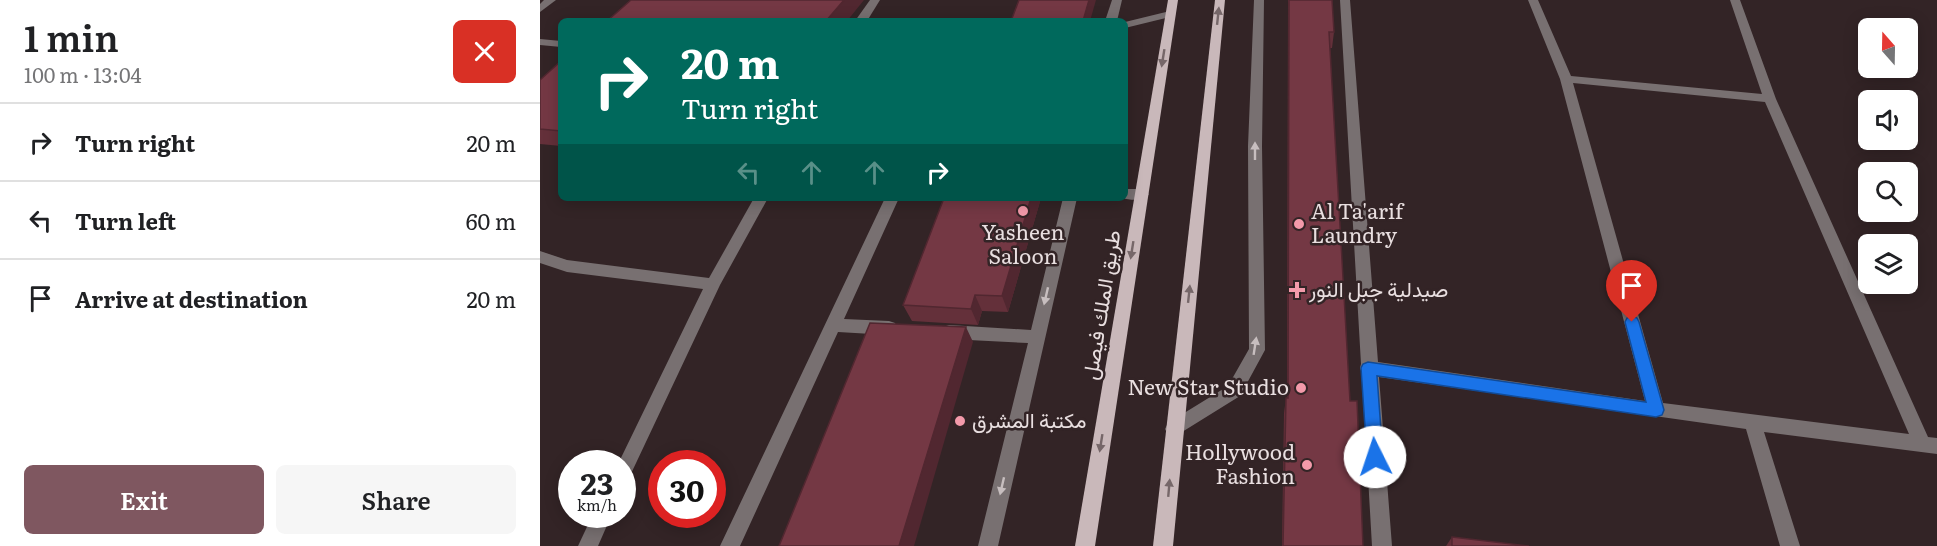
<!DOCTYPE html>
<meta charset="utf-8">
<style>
body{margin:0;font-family:Literata,Vazirmatn,serif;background:#f6f6f6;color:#202124;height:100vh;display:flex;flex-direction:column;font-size:22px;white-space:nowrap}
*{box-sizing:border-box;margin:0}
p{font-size:20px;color:#757577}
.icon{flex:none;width:33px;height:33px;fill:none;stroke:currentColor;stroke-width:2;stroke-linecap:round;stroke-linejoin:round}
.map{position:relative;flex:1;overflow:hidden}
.drawer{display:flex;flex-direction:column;background:#fff;width:540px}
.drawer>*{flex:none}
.top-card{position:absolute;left:18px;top:18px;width:570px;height:183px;border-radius:9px;box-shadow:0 3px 15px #0003;background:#00695c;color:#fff;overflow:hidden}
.needle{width:39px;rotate:340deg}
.tools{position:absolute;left:1318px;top:18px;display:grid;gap:12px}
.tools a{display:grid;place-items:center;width:60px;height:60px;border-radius:9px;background:#fff;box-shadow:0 3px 15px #0003;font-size:30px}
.speed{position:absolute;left:18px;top:450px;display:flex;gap:12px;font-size:30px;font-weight:700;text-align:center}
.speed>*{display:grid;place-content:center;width:78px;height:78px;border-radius:50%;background:#fff;box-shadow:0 3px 15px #0003;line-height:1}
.speed small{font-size:15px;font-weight:400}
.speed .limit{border:9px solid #d22;background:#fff;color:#111}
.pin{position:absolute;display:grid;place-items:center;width:51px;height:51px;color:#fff;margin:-62px -26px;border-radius:50% 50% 50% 0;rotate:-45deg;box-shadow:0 0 6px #0007}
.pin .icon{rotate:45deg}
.me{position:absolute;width:66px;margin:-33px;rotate:356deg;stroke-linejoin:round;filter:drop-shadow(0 0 4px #0008)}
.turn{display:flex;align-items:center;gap:21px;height:126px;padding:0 24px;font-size:27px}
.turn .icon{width:78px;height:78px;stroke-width:2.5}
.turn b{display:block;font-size:42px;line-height:51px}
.lanes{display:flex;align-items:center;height:57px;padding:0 24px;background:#0003;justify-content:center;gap:30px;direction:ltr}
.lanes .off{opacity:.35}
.round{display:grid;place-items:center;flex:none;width:63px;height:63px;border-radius:9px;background:#f6f6f6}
.head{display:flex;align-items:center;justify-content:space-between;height:102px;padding:0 24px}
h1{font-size:36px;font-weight:600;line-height:45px}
.button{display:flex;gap:12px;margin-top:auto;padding:12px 24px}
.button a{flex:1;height:69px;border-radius:9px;background:#7f5760;color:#fff;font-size:24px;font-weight:600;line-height:69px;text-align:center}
.button a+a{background:#f6f6f6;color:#202124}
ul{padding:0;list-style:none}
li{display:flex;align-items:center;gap:18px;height:78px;padding:0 24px;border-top:2px solid #e0e0e0}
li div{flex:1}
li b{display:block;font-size:22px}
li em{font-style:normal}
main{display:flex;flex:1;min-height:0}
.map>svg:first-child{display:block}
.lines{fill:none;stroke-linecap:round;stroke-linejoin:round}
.minor{fill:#787071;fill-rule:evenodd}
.major{fill:#c9b8ba;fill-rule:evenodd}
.wall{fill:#64303a}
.shaded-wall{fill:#512730}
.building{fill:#743844;stroke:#512730;stroke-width:1.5}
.oneway{fill:#766769}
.oneway2{fill:#c7bebf}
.route{fill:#1a73e8;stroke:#114b97;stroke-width:1.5}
.poi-dot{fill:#f39aaa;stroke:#332426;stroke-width:2}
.labels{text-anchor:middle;stroke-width:5;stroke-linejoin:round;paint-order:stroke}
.poi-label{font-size:21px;fill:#e9dfe0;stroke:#332426;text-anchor:start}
.street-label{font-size:21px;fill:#e9dfe0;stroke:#332426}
</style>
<main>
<section class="drawer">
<div class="head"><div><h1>1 min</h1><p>100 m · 13:04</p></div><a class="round" style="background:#d93025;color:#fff"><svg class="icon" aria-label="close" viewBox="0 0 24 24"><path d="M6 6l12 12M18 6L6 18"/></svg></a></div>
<ul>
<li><svg class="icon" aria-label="right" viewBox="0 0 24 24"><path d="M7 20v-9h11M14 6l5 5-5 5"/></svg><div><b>Turn right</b></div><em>20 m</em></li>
<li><svg class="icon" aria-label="left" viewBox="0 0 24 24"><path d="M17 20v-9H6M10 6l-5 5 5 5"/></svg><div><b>Turn left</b></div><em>60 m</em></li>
<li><svg class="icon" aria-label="arrive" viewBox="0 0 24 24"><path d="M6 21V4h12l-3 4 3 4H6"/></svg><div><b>Arrive at destination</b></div><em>20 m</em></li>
</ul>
<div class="button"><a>Exit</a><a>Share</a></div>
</section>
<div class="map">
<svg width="1397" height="546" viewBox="0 0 1397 546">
<rect width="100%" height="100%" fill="#332426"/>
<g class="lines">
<!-- minor -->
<g class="minor">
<path d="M4,0H16L0,12V4Z"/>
<path d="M330,0H340L327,21H315Z"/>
<path d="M572,0H582L577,21H565Z"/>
<path d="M714,0H724L722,146L725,350L700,396L634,437L628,435L625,429L628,423L688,386L709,349L708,146Z"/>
<path d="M800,0H810L838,362L1105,401L1020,79L988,0H998L1031,76L1222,94L1190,0H1200L1236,99L1388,437L1397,438V454L1224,432L1260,546H1240L1206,429L839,377L852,546H832L822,373L820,368L821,364ZM1033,83L1225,102L1369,434L1123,403Z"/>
<path d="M630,11L634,12V16L585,28V22Z"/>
<path d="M0,39L21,41V47L0,45Z"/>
<path d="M585,189H602L609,194C604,202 590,200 582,198H585Z"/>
<path d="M214,198H228L180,285L88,480L82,482V464H78L163,289L27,272L0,263V251L27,260L169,278Z"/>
<path d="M345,198H359L304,319L349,321L355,323L357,328L355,333L349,335L298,332L200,546H180Z"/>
<path d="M523,198H537L458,546H438L488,343L409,339L403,337L401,332L403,327L409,325L491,330Z"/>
<path d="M53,514H72L58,546H38Z"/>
</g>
<!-- major -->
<g class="major">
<path d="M628,0H638L555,546H535Z"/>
<path d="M675,0H685L633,546H613Z"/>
</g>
</g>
<!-- wall -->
<g class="wall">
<path d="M748,0H792L794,32L792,48H790L810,401L823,546H742L744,413L746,398H747Z"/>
<path d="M21,61V146L0,144V80Z"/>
<path d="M501,198L468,312L442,311L438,325L372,321L363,305Z"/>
<path d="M912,537L989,546H906Z"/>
</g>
<!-- shaded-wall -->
<g class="shaded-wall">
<path d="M304,0H324L307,21H286Z"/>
<path d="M549,0H556L550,21H543Z"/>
<path d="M491,198H501L468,312L462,296Z"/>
<path d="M435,295L442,311L438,325L431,309Z"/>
<path d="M426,327L433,342L374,546H359Z"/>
</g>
<!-- building -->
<g class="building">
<path d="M91,0H304L286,21H67Z"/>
<path d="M479,0H549L543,21H471Z"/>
<path d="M749,0H792L794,32H789L810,401H817L823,546H743L746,398H748Z"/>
<path d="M21,61V131L0,129V80Z"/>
<path d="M404,198H491L462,296L435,295L431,309L363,305Z"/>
<path d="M330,323L426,327L359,546H239Z"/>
<path d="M912,537L989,546H912Z"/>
</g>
<!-- one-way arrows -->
<defs><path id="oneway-solid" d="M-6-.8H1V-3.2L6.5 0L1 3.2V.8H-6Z" transform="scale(1.5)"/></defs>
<g class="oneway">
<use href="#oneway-solid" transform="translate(678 16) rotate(-84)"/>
<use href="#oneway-solid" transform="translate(623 58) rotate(99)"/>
<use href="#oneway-solid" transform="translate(592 250) rotate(99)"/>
<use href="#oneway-solid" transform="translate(649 294) rotate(-84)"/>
<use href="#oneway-solid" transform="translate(561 443) rotate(99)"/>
<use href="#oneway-solid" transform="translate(629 488) rotate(-85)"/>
</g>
<g class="oneway2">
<use href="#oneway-solid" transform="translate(715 151) rotate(-90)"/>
<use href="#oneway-solid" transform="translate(506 296) rotate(103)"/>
<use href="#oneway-solid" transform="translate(715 346) rotate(-81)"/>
<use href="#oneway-solid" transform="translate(462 486) rotate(103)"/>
</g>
<!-- route -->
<path class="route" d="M1092,316L1097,318L1099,322L1124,410L1122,415L1116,417L837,376L843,457L841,463L835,465L829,463L827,457L821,368L823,364L828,362L1106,402L1085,322L1087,318Z"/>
<!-- markers -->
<g class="poi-dot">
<circle cx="483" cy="211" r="6"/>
<circle cx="759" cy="224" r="6"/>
<path d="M754 281h6v6h6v6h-6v6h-6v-6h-6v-6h6z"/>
<circle cx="761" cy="388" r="6"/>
<circle cx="420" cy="421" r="6"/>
<circle cx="767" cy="465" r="6"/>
</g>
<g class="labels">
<!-- poi labels -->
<g class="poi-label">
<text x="771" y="219">Al Ta'arif<tspan x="771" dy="24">Laundry</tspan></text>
<text x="483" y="240" text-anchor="middle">Yasheen<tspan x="483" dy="24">Saloon</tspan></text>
<text x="769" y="297">صيدلية جبل النور</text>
<text x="749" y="395" text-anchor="end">New Star Studio</text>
<text x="432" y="428">مكتبة المشرق</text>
<text x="755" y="460" text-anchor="end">Hollywood<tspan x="755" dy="24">Fashion</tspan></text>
</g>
<!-- street labels -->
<g class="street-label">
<text transform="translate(562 305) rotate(-81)" y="7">طريق الملك فيصل</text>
</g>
</g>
</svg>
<div class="tools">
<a><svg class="needle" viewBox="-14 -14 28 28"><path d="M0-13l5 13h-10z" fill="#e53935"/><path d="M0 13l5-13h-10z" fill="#757577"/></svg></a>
<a><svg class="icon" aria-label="sound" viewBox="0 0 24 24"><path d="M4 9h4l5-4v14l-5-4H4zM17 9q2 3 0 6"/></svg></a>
<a><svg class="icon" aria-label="search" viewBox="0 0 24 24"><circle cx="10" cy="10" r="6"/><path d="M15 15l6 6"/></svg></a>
<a><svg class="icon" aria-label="layers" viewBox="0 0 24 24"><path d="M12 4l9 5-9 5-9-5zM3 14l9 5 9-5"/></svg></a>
</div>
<div class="speed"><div>23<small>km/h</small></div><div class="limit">30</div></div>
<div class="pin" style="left:1092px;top:322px;background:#d93025"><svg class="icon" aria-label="arrive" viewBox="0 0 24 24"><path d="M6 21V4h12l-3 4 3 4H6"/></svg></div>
<svg class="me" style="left:835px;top:457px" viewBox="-20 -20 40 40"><circle r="19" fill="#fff"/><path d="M0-13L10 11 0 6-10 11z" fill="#1a73e8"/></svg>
<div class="top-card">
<div class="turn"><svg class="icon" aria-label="right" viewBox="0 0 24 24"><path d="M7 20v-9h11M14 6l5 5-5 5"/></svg><div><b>20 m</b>Turn right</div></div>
<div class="lanes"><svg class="icon off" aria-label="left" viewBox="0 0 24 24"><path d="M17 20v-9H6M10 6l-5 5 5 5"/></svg><svg class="icon off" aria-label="ahead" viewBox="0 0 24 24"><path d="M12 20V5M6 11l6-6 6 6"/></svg><svg class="icon off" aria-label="ahead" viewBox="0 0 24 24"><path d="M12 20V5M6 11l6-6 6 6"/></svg><svg class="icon" aria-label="right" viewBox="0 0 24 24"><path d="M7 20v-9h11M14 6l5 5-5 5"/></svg></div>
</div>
</div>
</main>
